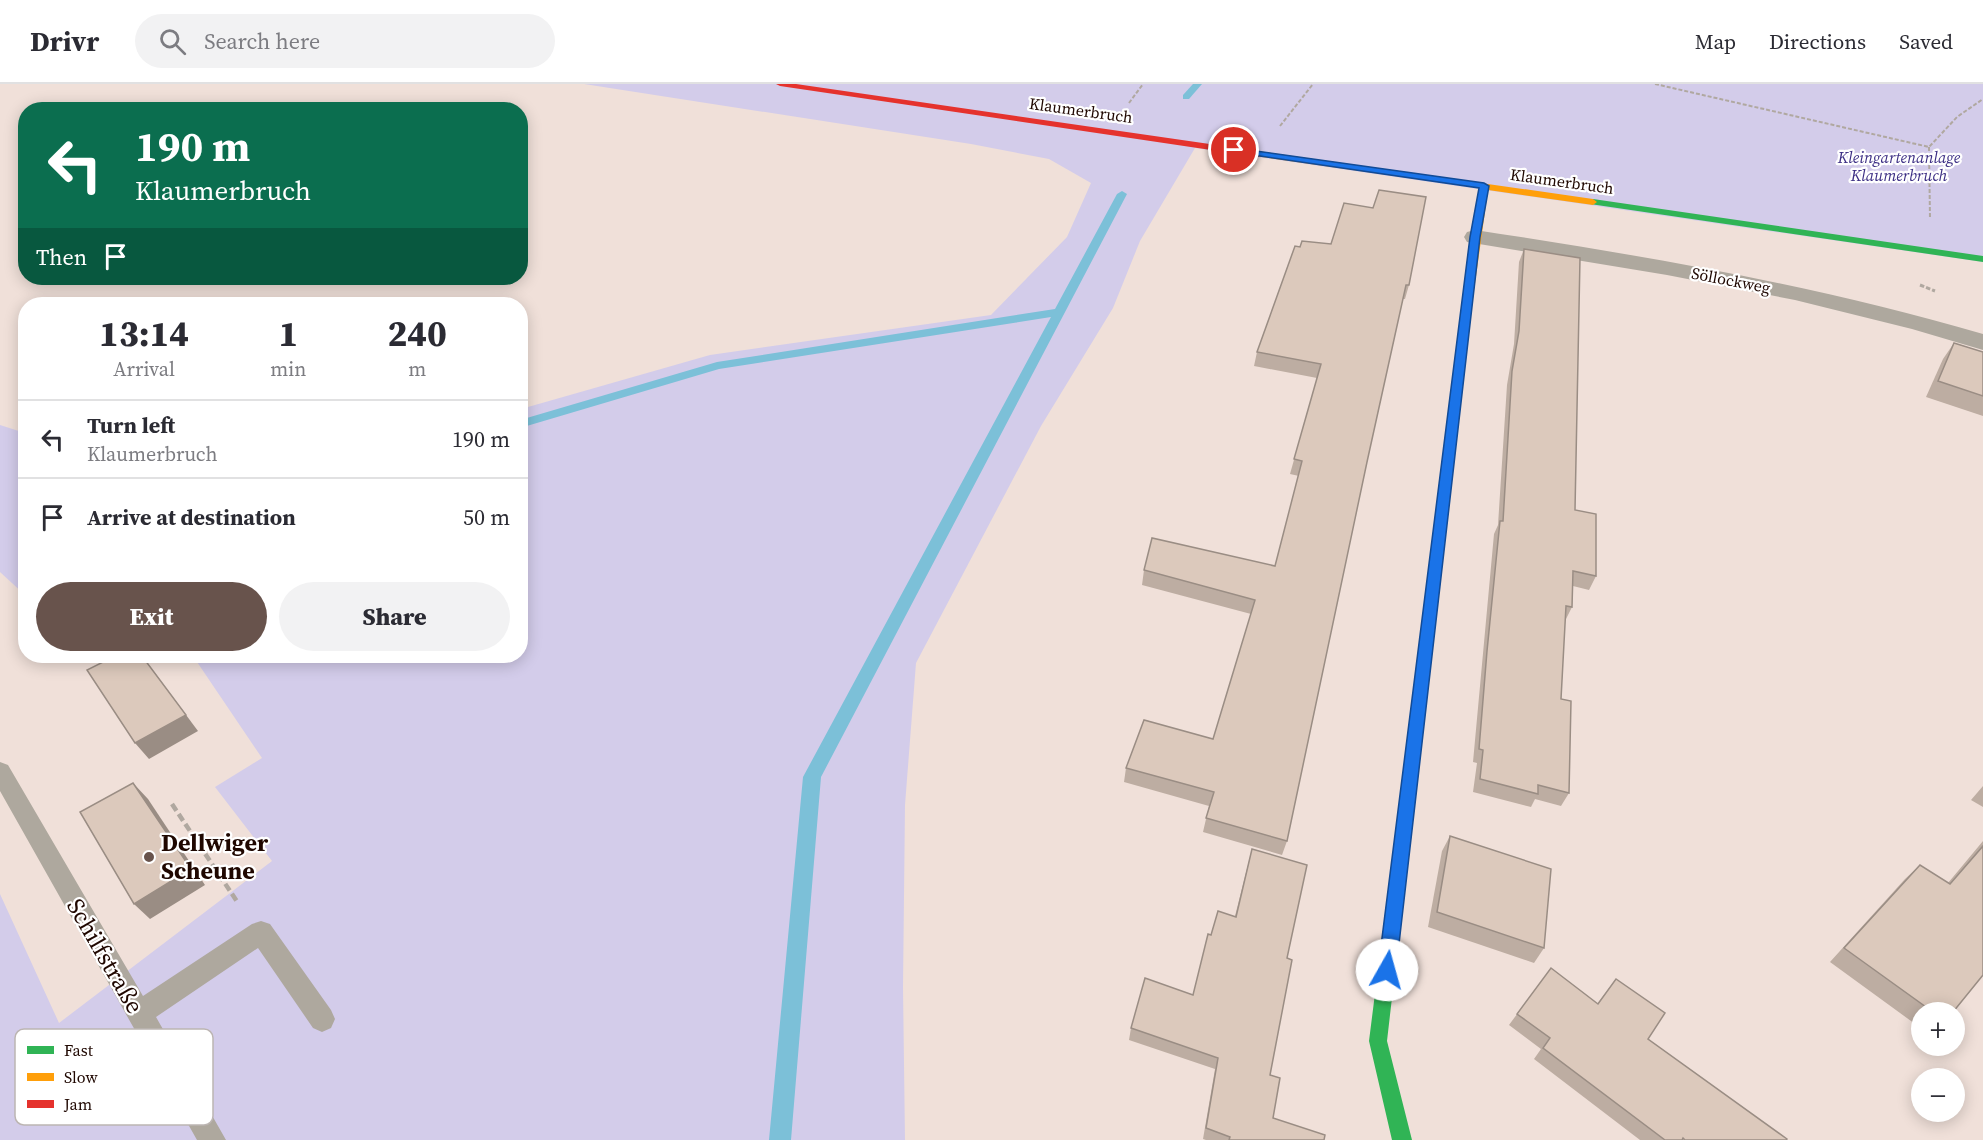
<!DOCTYPE html>
<meta charset="utf-8">
<style>
body{margin:0;font-family:"Source Serif 4",serif;background:#f2f2f3;color:#2b2b33;height:100vh;display:flex;flex-direction:column;font-size:22px;white-space:nowrap}
*{box-sizing:border-box;margin:0}
p{font-size:20px;color:#7c7c81}
.icon{flex:none;width:33px;height:33px;fill:none;stroke:currentColor;stroke-width:2;stroke-linecap:round;stroke-linejoin:round}
.map{position:relative;flex:1;overflow:hidden}
.drawer{position:absolute;left:18px;top:213px;width:510px;height:366px;display:flex;flex-direction:column;background:#fff;border-radius:24px;box-shadow:0 3px 15px #0003}
.drawer>*{flex:none}
.top-card{position:absolute;left:18px;top:18px;width:510px;height:183px;border-radius:24px;box-shadow:0 3px 15px #0003;background:#0b6e4f;color:#fff;overflow:hidden}
.controls{position:absolute;left:1911px;top:918px;display:grid;gap:12px}
.controls a{display:grid;place-items:center;width:54px;height:54px;border-radius:50%;background:#fff;box-shadow:0 3px 15px #0003;font-size:30px}
.pin{position:absolute;display:grid;place-items:center;width:51px;height:51px;color:#fff;margin:-26px;border:3px solid #fff;border-radius:50%;box-shadow:0 2px 6px #0007}
.me{position:absolute;width:66px;margin:-33px;rotate:7deg;stroke-linejoin:round;filter:drop-shadow(0 0 4px #0008)}
.turn{display:flex;align-items:center;gap:21px;height:126px;padding:0 18px;font-size:27px}
.turn .icon{width:78px;height:78px;stroke-width:2.5}
.turn b{display:block;font-size:42px;line-height:51px}
.then{display:flex;align-items:center;height:57px;padding:0 18px;background:#0003;gap:12px;font-size:22px}
.eta{display:flex;justify-content:space-evenly;align-items:center;height:102px;text-align:center}
.eta b{font-size:36px;font-weight:800;line-height:42px}
.cta{display:flex;gap:12px;margin-top:auto;padding:12px 18px}
.cta a{flex:1;height:69px;border-radius:36px;background:#68534c;color:#fff;font-size:24px;font-weight:800;line-height:69px;text-align:center}
.cta a+a{background:#f2f2f3;color:#2b2b33}
ul{padding:0;list-style:none}
li{display:flex;align-items:center;gap:18px;height:78px;padding:0 18px;border-top:2px solid #e1e1e2}
li div{flex:1}
li b{display:block;font-size:22px}
li em{font-style:normal}
header{display:flex;align-items:center;gap:36px;box-sizing:border-box;height:84px;padding:0 30px;background:#fff;border-bottom:2px solid #e1e1e2}
header strong{font-size:28px}
nav{display:flex;gap:33px;margin-inline-start:auto;font-size:21px}
.search{width:420px;height:54px;background:#f2f2f3;display:flex;align-items:center;gap:15px;box-sizing:border-box;padding:0 21px;border-radius:33px;color:#7c7c81;font-size:22px}
.map>svg:first-child{display:block}
.green{fill:#d3ccea}
.lines{fill:none;stroke-linecap:round;stroke-linejoin:round}
.stream{fill:#7cc0d8;fill-rule:evenodd}
.path-far2{stroke:#b0a8a0;stroke-width:2;stroke-dasharray:4 2;stroke-linecap:butt}
.path-far1{stroke:#b0a8a0;stroke-width:3;stroke-dasharray:4.5 2;stroke-linecap:butt}
.path{stroke:#b0a8a0;stroke-width:4.5;stroke-dasharray:8 4;stroke-linecap:butt}
.lane{fill:#aea89e;fill-rule:evenodd}
.street{fill:#aea89e;fill-rule:evenodd}
.fast{fill:#30b455;fill-rule:evenodd}
.slow{fill:#ff9f0a;fill-rule:evenodd}
.jam{fill:#e5322d;fill-rule:evenodd}
.wall{fill:#bdada2}
.shaded-wall{fill:#9a8d84}
.building{fill:#dcc9bc;stroke:#9a8d84;stroke-width:1.5}
.route{fill:#1a73e8;stroke:#114b97;stroke-width:1.5}
.poi-dot{fill:#68534c;stroke:#fff;stroke-width:2}
.labels{text-anchor:middle;stroke-width:4.5;stroke-linejoin:round;paint-order:stroke}
.far-street-label{font-size:16px;fill:#1f0700;stroke:#fff}
.far-park-label{font-size:16px;font-style:italic;fill:#3c2e84;stroke:#fff}
.near-poi-label{font-size:24px;font-weight:bold;fill:#1f0700;stroke:#fff;text-anchor:start}
.near-street-label{font-size:24px;fill:#1f0700;stroke:#fff}
.key{fill:#fff;stroke:#bcb5b2;stroke-width:1.5}
.key-label{font-size:16px;fill:#1f0700}
</style>
<header>
<strong>Drivr</strong>
<div class="search"><svg class="icon" aria-label="search" viewBox="0 0 24 24"><circle cx="10" cy="10" r="6"/><path d="M15 15l6 6"/></svg>Search here</div>
<nav><a>Map</a><a>Directions</a><a>Saved</a></nav>
</header>
<div class="map">
<svg width="1983" height="1056" viewBox="0 0 1983 1056">
<rect width="100%" height="100%" fill="#f0e0d9"/>
<!-- green -->
<g class="green">
<path d="M584,0H1983V178L1195,64L1140,157L1113,224L1041,342L916,579L905,721L903,903L905,1056H0V810L59,939L272,777L215,703L262,674L193,572H520L521,325L710,271L991,231L1067,153L1091,99L1049,75L971,60Z"/>
<path d="M0,341L25,349V511L0,488Z"/>
</g>
<g class="lines">
<!-- stream -->
<g class="stream">
<path d="M1193,0H1202L1189,15H1183V11Z"/>
<path d="M1122,107L1127,110L821,693L791,1056H769L803,693L1051,233L719,285L520,344V336L717,278L1055,225L1117,110Z"/>
</g>
<!-- path-far2 -->
<g class="path-far2">
<path d="M1655,0L1929,63L1957,33L1983,15"/>
<path d="M1129,19L1143,0"/>
<path d="M1280,42L1313,0"/>
<path d="M1929,63L1930,135"/>
</g>
<!-- path-far1 -->
<path class="path-far1" d="M1920,201L1935,207"/>
<!-- path -->
<path class="path" d="M172,720L238,819"/>
<!-- lane -->
<path class="lane" d="M0,678L8,681L143,912L252,840L261,837L270,840L331,926L335,935L331,944L322,948L313,944L258,864L156,933L226,1056H197L0,707Z"/>
<!-- street -->
<path class="street" d="M1475,146C1646,172 1816,201 1983,250V266L1912,245L1795,216L1667,191L1467,158L1464,153L1467,148Z"/>
<!-- fast -->
<g class="fast">
<path d="M1593,115L1983,172V178L1590,120L1589,118Z"/>
<path d="M1422,588L1427,589L1429,593L1387,957L1412,1056H1392L1369,957L1415,593L1417,589Z"/>
</g>
<!-- slow -->
<path class="slow" d="M1258,67L1593,115L1597,118L1593,121L1488,106L1468,250L1463,253L1458,250L1470,153L1479,104L1255,72L1254,70Z"/>
<!-- jam -->
<g class="jam">
<path d="M776,0H796L1258,67L1262,70L1258,73L780,2Z"/>
<path d="M1463,247L1468,250L1429,593L1427,597H1417L1415,593L1458,250Z"/>
</g>
</g>
<!-- wall -->
<g class="wall">
<path d="M1295,162L1409,201L1405,215H1403L1367,378L1287,757L1282,771L1203,748L1209,722L1124,698L1126,684L1213,655L1251,530L1142,501L1144,486L1275,482L1299,392L1290,390L1317,294L1254,282L1257,268Z"/>
<path d="M1524,165L1575,426L1596,492L1589,506L1573,502L1572,523L1565,537L1561,615L1569,709L1561,722L1535,715L1531,723L1473,708L1477,679L1473,678L1494,450L1498,441L1507,301L1514,260L1519,178Z"/>
<path d="M1954,259L1983,268V332L1926,313L1943,275Z"/>
<path d="M1983,702V723L1971,716Z"/>
<path d="M1450,752L1544,864L1534,879L1428,843L1442,767Z"/>
<path d="M1983,757V891L1953,928H1922V945L1830,878L1905,795L1920,781L1948,799Z"/>
<path d="M1252,765L1287,874L1270,991L1273,1034L1324,1056H1206L1203,1055L1215,985L1129,956L1131,944L1193,911L1211,851L1235,832Z"/>
<path d="M1551,884L1597,920L1616,895L1648,955L1786,1056H1640L1534,975L1541,965L1509,941Z"/>
</g>
<!-- shaded-wall -->
<g class="shaded-wall">
<path d="M142,572L198,647L149,675L135,659Z"/>
<path d="M133,699L148,715L205,801L150,835L134,820Z"/>
</g>
<!-- building -->
<g class="building">
<path d="M1379,106L1426,113L1409,201H1406L1367,378L1287,757L1206,734L1214,708L1126,684L1144,636L1213,655L1255,516L1144,486L1152,454L1275,482L1302,377L1294,375L1321,280L1257,268L1295,162L1300,163L1302,157L1331,160L1344,119L1373,124Z"/>
<path d="M1524,165L1580,174L1575,426L1596,430V492L1573,487L1572,523L1566,522L1561,615L1571,617L1569,709L1538,701V710L1480,695L1483,666L1479,665L1487,567L1500,437H1503L1512,287L1519,247Z"/>
<path d="M1954,259L1983,268V312L1938,297Z"/>
<path d="M115,572H142L186,631L135,659L87,586Z"/>
<path d="M133,699L191,785L134,820L80,728Z"/>
<path d="M1450,752L1551,785L1544,864L1437,828Z"/>
<path d="M1983,762V891L1953,928H1933L1844,864L1920,781L1950,800Z"/>
<path d="M1252,765L1307,781L1287,874L1292,876L1270,991L1280,994L1273,1034L1325,1051L1324,1056H1229L1230,1053L1206,1044L1218,974L1131,944L1145,894L1193,911L1208,850L1211,851L1218,827L1236,833Z"/>
<path d="M1551,884L1598,920L1616,895L1665,929L1648,955L1787,1055L1786,1056H1685L1683,1054L1682,1056H1665L1543,964L1550,954L1517,930Z"/>
</g>
<!-- route -->
<path class="route" d="M1234,64L1484,99L1489,102L1480,153L1396,886L1393,892L1387,895L1380,892L1378,886L1470,153L1479,104L1232,68L1230,66Z"/>
<!-- markers -->
<circle class="poi-dot" cx="149" cy="773" r="6"/>
<g class="labels">
<!-- far-street labels -->
<g class="far-street-label">
<text transform="translate(1081 26) rotate(8)" y="6">Klaumerbruch</text>
<text transform="translate(1562 97) rotate(8)" y="6">Klaumerbruch</text>
<text transform="translate(1731 196) rotate(11)" y="6">Söllockweg</text>
</g>
<!-- far-park labels -->
<g class="far-park-label">
<text x="1899" y="79">Kleingartenanlage<tspan x="1899" dy="18">Klaumerbruch</tspan></text>
</g>
<!-- near-poi labels -->
<g class="near-poi-label">
<text x="161" y="767">Dellwiger<tspan x="161" dy="28">Scheune</tspan></text>
</g>
<!-- near-street labels -->
<g class="near-street-label">
<text transform="translate(105 872) rotate(60)" y="8">Schilfstraße</text>
</g>
</g>
<!-- legend -->
<rect x="15" y="945" width="198" height="96" rx="9" class="key"/>
<rect x="27" y="962" width="27" height="8" fill="#30b455"/>
<rect x="27" y="989" width="27" height="8" fill="#ff9f0a"/>
<rect x="27" y="1016" width="27" height="8" fill="#e5322d"/>
<g class="key-label">
<text x="64" y="972">Fast</text>
<text x="64" y="999">Slow</text>
<text x="64" y="1026">Jam</text>
</g>
</svg>
<div class="controls">
<a>+</a>
<a>−</a>
</div>
<div class="pin" style="left:1234px;top:66px;background:#d93025"><svg class="icon" aria-label="arrive" viewBox="0 0 24 24"><path d="M6 21V4h12l-3 4 3 4H6"/></svg></div>
<svg class="me" style="left:1387px;top:886px" viewBox="-20 -20 40 40"><circle r="19" fill="#fff"/><path d="M0-13L10 11 0 6-10 11z" fill="#1a73e8"/></svg>
<div class="top-card">
<div class="turn"><svg class="icon" aria-label="left" viewBox="0 0 24 24"><path d="M17 20v-9H6M10 6l-5 5 5 5"/></svg><div><b>190 m</b>Klaumerbruch</div></div>
<div class="then">Then<svg class="icon" aria-label="arrive" viewBox="0 0 24 24"><path d="M6 21V4h12l-3 4 3 4H6"/></svg></div>
</div>
<section class="drawer">
<div class="eta">
<div><b>13:14</b><p>Arrival</p></div>
<div><b>1</b><p>min</p></div>
<div><b>240</b><p>m</p></div>
</div>
<ul>
<li><svg class="icon" aria-label="left" viewBox="0 0 24 24"><path d="M17 20v-9H6M10 6l-5 5 5 5"/></svg><div><b>Turn left</b><p>Klaumerbruch</p></div><em>190 m</em></li>
<li><svg class="icon" aria-label="arrive" viewBox="0 0 24 24"><path d="M6 21V4h12l-3 4 3 4H6"/></svg><div><b>Arrive at destination</b></div><em>50 m</em></li>
</ul>
<div class="cta"><a>Exit</a><a>Share</a></div>
</section>
</div>
